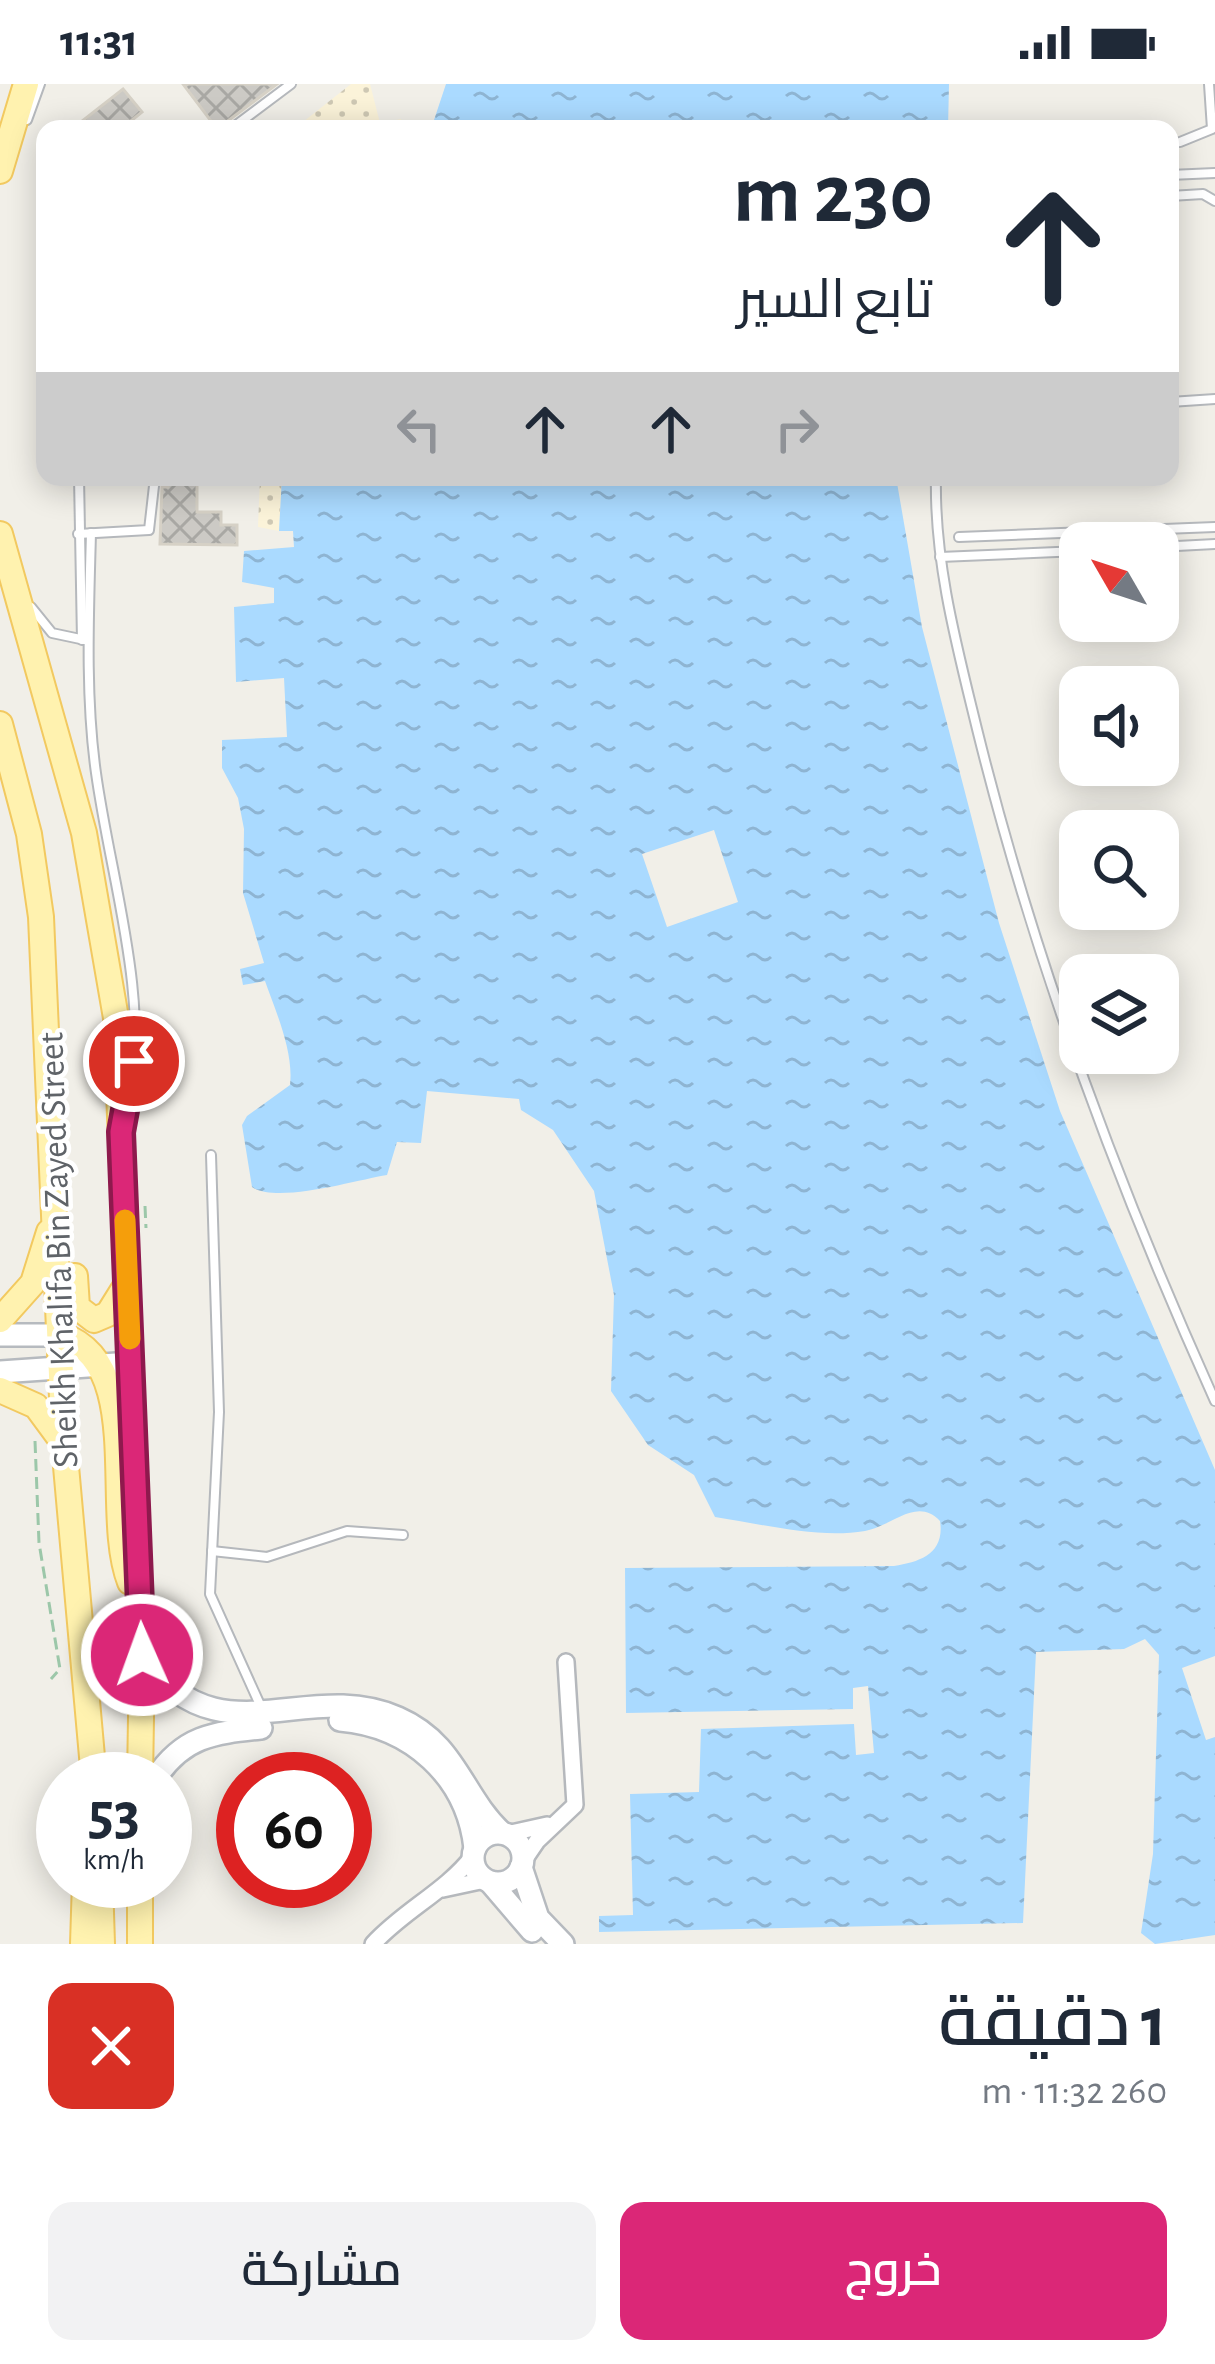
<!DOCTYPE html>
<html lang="ar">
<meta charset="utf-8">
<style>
body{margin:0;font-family:"Alegreya Sans",Cairo,sans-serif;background:#f2f2f3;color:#1f2937;direction:rtl;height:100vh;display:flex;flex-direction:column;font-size:45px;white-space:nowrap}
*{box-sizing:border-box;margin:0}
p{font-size:39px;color:#747a83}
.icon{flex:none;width:66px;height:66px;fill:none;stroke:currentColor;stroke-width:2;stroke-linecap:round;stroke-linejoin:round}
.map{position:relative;height:1860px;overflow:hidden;direction:ltr}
.drawer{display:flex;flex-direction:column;background:#fff;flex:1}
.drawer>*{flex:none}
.guide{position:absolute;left:36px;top:36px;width:1143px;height:366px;border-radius:24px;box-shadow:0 6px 30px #0003;direction:rtl;background:#fff;color:#1f2937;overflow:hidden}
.needle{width:78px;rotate:309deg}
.fabs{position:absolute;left:1059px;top:438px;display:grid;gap:24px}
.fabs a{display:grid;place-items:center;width:120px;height:120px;border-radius:24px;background:#fff;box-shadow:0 6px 30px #0003;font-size:60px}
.speed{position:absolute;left:36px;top:1668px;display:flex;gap:24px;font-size:60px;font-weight:700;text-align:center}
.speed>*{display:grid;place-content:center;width:156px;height:156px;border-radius:50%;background:#fff;box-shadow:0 6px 30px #0003;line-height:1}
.speed small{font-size:30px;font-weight:400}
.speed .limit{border:18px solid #d22;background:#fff;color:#111}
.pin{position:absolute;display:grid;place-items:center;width:102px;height:102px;color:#fff;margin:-51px;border:6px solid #fff;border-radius:50%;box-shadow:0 3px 12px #0007}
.me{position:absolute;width:132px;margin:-66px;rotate:358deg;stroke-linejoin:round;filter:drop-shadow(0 0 9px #0008)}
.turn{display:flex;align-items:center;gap:42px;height:252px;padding:0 48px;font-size:54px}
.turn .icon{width:156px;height:156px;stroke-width:2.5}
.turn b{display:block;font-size:84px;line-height:102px}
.lanes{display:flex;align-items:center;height:114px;padding:0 48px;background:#0003;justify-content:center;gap:60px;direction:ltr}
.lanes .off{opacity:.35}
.round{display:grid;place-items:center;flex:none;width:126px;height:126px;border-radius:24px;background:#f2f2f3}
.summary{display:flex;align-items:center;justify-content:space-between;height:204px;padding:0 48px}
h1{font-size:72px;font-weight:600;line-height:90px}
.cta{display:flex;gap:24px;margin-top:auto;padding:24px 48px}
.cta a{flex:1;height:138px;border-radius:24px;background:#db2777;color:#fff;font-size:48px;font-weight:600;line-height:138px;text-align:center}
.cta a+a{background:#f2f2f3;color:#1f2937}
.status{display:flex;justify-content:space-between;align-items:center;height:84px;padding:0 60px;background:#fff;direction:ltr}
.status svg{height:33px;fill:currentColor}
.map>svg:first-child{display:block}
.sand{fill:url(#sand-dots)}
.water{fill:url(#water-ripples);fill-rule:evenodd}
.building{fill:url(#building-cross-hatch);stroke:#d6d1c6;stroke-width:3}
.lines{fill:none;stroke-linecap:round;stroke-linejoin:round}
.lane-casing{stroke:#b5b8bc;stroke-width:12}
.street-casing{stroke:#b5b8bc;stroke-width:20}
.secondary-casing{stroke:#b6babf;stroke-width:26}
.primary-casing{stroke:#f2c960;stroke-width:28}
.path{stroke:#9cc7a9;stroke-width:3;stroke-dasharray:12 6;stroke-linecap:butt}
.lane{stroke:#fff;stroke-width:8}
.street{stroke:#fff;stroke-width:15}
.secondary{stroke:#fff;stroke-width:21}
.primary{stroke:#fff2af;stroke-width:24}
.route-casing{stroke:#8e194d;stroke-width:30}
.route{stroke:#db2777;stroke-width:21}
.slow{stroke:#f59e0b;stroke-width:21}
.labels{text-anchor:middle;stroke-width:9;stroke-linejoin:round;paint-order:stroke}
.street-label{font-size:36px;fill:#5f6368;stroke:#fff}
</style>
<div class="status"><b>11:31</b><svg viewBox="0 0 49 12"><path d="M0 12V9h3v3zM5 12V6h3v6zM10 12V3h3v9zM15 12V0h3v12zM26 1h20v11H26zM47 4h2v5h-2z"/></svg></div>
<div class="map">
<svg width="1215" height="1860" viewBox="0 0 1215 1860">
<defs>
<pattern id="sand-dots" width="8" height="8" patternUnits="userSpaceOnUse" patternTransform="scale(3)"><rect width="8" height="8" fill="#fbf3d9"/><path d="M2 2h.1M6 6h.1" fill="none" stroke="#cec8b4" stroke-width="1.8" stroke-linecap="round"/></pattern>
<pattern id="water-ripples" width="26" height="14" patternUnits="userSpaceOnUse" patternTransform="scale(3)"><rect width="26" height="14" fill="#aadaff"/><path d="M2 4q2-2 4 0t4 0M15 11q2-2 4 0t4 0" fill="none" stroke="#8eb4d2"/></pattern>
<pattern id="building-cross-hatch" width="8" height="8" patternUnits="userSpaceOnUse" patternTransform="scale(3)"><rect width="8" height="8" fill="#cccac5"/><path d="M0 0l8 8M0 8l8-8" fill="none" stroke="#a9a8a4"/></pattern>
</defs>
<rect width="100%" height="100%" fill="#f1efe8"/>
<!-- sand -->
<g class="sand">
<path d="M351,0H370L380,39L401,35V45H294Z"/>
<path d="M260,393H282L279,447L258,443Z"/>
</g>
<!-- water -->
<g class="water">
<path d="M446,0H949L948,45H431Z"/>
<path d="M282,393H896L922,543L999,839L1060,1027L1215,1386V1572L1182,1584L1206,1656L1215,1653V1851L1155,1860L1141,1849L1153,1770L1159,1571L1145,1555L1124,1565L1036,1568L1023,1839L599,1848V1832L633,1831L630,1710L699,1708L701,1645L854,1640L856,1671L874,1669L868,1602L853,1604V1625L626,1629L625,1484L894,1482C921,1478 945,1469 940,1437C917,1412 892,1442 865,1447C818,1455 762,1440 715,1433L694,1391L648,1361L611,1307L614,1211L594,1107L553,1046L521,1026L519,1015L427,1007L421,1059L397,1058L387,1091C356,1096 277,1120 252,1103L242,1041L247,1032L290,1001C294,967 275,926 265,897L243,901L240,885L264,879L243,809L244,745L238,714L222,684V656L287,653L284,594L236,598L234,523L274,519V504L242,498L244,467L294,463L293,447H279ZM714,746L738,818L667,843L642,770Z"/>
</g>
<!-- building -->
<g class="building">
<path d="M183,0H277L217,45Z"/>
<path d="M123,5L142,28L121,45H72Z"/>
<path d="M169,393H197V428H221V441H237V461L160,460L162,403H168Z"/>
</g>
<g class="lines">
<!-- lane casing -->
<g class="lane-casing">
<g id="lane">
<path d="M27,36L40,0"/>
<path d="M231,45L291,0"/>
<path d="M1180,58L1212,45L1209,0"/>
<path d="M1170,91L1215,89"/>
<path d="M1170,112L1203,110L1215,117"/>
<path d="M1170,318L1215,315"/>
<path d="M79,393L82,556"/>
<path d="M936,393C934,478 957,563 977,645C1034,876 1117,1100 1215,1317"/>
<path d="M91,449C89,527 85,611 96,689C111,797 149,908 130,1018"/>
<path d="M78,450L149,446L155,393"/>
<path d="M959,453L1215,443"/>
<path d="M1158,463L1215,460"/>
<path d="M940,473L1080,467"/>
<path d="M31,523L52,549L85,556"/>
<path d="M211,1071L219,1328L210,1510L261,1623"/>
<path d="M212,1467L267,1473L347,1447L403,1451"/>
</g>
</g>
<!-- street casing -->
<g class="street-casing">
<g id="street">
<path d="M507,1750L547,1741"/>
<path d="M522,1779L537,1757L575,1721L566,1578"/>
<path d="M443,1805L485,1796"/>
<path d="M373,1860C404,1826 445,1808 473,1772"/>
</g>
</g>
<!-- secondary casing -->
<g class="secondary-casing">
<g id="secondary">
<path d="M0,1251H61"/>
<path d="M0,1288L131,1279"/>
<path d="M142,1572C219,1679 305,1593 398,1634C457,1660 461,1711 502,1749"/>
<path d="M340,1636C411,1642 467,1692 475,1764"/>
<path d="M155,1695C183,1652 213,1649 261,1644"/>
<circle cx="498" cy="1774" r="25"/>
<path d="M521,1783L538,1834L563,1860"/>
<path d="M490,1798L532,1847"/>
</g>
</g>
<!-- primary casing -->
<g class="primary-casing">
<g id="primary">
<path d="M0,87L26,0"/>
<path d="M0,450L84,749L116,934L142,1572L140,1695"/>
<path d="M0,640L29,750L41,833L64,1360L94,1695"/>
<path d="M75,1192L77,1223L94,1236L108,1230L128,1198"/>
<path d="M0,1236L33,1199L49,1148"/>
<path d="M61,1251C147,1279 102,1427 130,1498"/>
<path d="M0,1306L36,1322L64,1360"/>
<path d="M100,1797L102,1860"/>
<path d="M140,1797V1860"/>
<path d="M83,1860L85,1797"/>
</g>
</g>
<!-- path -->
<g class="path">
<path d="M145,1122L146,1144"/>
<path d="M35,1357L39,1459L60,1585L51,1595"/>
<path d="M56,1732L63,1740"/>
</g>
<!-- lane -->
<use href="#lane" class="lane"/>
<!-- street -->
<use href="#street" class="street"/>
<!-- secondary -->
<use href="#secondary" class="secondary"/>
<!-- primary -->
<use href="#primary" class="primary"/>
</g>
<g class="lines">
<!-- route casing -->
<g class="route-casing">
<path id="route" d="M134,977L121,1048L142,1571"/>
</g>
<!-- route -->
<use href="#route" class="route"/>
<!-- slow -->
<path class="slow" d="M125,1136L130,1255"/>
</g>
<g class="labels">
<!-- street labels -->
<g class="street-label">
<text transform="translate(57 1166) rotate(-92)" y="13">Sheikh Khalifa Bin Zayed Street</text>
</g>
</g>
</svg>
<div class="fabs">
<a><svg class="needle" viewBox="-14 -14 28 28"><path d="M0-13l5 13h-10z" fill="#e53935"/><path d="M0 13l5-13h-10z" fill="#747a83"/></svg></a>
<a><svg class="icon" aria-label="sound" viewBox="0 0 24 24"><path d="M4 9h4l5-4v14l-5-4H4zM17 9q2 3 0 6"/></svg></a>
<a><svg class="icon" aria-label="search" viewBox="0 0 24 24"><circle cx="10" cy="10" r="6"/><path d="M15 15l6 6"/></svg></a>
<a><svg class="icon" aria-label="layers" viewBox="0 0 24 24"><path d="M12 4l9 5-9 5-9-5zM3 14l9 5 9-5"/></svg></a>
</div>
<div class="speed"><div>53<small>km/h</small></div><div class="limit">60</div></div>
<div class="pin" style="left:134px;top:977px;background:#d93025"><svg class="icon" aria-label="arrive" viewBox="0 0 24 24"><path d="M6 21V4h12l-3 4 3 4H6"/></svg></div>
<svg class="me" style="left:142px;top:1571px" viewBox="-20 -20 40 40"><circle r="17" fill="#db2777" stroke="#fff" stroke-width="3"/><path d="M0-11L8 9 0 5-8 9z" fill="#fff"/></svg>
<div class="guide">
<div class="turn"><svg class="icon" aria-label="ahead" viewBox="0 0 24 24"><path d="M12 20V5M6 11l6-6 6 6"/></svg><div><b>230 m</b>تابع السير</div></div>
<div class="lanes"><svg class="icon off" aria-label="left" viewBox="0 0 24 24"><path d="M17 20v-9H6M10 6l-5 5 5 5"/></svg><svg class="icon" aria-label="ahead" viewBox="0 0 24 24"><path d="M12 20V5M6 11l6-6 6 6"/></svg><svg class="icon" aria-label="ahead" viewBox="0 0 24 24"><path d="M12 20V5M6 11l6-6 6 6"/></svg><svg class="icon off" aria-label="right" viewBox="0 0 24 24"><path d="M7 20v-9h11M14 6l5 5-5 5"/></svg></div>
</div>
</div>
<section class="drawer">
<div class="summary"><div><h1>1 دقيقة</h1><p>260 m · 11:32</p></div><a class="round" style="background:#d93025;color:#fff"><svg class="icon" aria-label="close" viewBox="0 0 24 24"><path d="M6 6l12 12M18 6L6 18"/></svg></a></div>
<div class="cta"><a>خروج</a><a>مشاركة</a></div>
</section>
